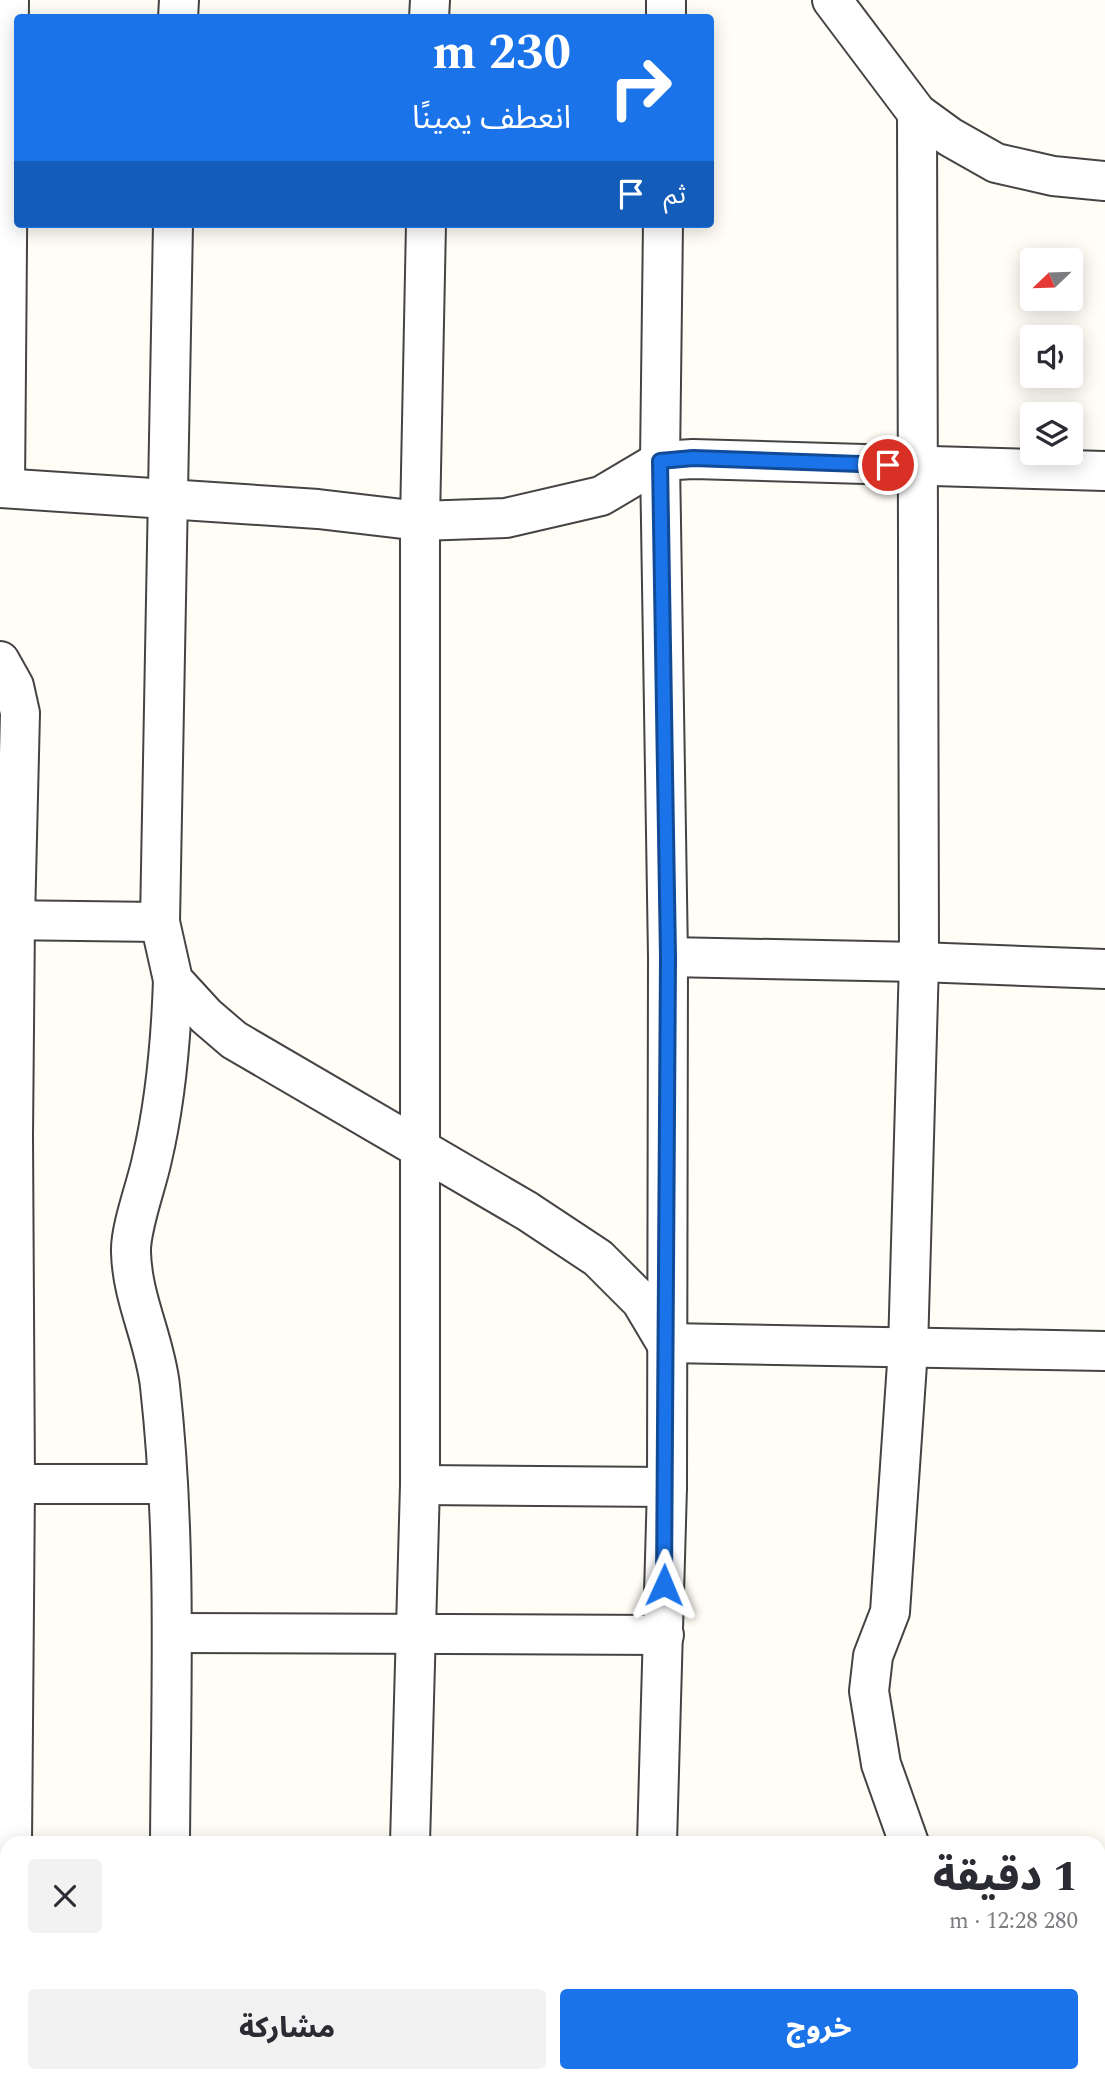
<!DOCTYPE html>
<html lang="ar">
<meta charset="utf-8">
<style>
body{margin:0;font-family:Spectral,"Noto Sans Arabic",serif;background:#f2f2f3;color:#2b2b33;direction:rtl;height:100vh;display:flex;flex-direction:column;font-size:26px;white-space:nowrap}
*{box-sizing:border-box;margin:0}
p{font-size:23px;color:#7c7c81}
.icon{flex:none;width:38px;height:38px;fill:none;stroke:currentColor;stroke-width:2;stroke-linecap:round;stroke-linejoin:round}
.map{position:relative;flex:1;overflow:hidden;direction:ltr}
.drawer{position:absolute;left:0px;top:1836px;width:1106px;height:247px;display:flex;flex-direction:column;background:#fff;border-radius:21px 21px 0 0;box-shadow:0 4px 18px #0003;direction:rtl}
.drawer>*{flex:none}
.hud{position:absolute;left:14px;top:14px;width:700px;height:214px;border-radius:7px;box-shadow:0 4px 18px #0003;direction:rtl;background:#1a73e8;color:#fff;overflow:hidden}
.needle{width:46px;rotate:247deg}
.tools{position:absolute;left:1020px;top:248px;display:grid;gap:14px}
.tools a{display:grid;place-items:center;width:63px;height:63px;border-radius:7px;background:#fff;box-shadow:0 4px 18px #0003;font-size:35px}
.pin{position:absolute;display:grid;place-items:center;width:60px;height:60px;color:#fff;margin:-30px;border:4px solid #fff;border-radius:50%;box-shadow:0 2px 7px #0007}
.me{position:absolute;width:77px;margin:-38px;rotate:1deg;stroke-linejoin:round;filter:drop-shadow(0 0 5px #0008)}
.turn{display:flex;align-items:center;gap:24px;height:147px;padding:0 28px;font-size:32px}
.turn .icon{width:91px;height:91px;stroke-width:2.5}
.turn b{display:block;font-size:49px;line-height:60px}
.then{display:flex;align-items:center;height:66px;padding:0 28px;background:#0003;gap:14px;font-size:26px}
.round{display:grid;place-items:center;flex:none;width:74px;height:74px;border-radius:7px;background:#f2f2f3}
.summary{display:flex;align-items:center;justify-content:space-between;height:119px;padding:0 28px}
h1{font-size:42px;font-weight:800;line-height:52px}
.action{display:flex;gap:14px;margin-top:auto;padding:14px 28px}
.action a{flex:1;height:80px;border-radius:7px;background:#1a73e8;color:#fff;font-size:28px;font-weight:800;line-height:80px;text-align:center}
.action a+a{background:#f2f2f3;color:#2b2b33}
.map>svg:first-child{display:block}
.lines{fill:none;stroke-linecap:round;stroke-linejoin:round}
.minor-casing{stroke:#444;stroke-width:42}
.minor{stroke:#fff;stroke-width:38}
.route-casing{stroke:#114b97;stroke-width:18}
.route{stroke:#1a73e8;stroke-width:12}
</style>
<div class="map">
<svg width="1105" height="2081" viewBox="0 0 1105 2081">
<rect width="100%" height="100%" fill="#fffdf5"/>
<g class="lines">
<!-- minor casing -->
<g class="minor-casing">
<g id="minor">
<path d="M832,0L917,113L950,137L996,163L1053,176L1105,181"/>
<path d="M178,18L179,0"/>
<path d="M429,18L430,0"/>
<path d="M666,18V0"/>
<path d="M173,224L160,922L173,980L206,1016L234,1040L527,1211L598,1258L641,1301L666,1343"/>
<path d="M0,488L318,509L420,521L506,518L601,496L660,461L693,459L1105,471"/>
<path d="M5,488L9,0"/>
<path d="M0,661L14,686L20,713L15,920L13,1135L15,1484L12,1843"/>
<path d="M0,920L160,922"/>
<path d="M668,957L919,962L1105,969"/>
<path d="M666,1343L1105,1351"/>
<path d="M0,1484H168"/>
<path d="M420,1485L667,1487"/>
<path d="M172,1633L664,1635"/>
<path d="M170,1843C171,1691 177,1537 160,1386C155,1340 132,1299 131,1252C130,1228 147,1184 152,1159C166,1100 171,1040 173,980"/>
<path d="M410,1843L420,1485V521L426,224"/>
<path d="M657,1843L667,1487L668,957L660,461L663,224"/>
<path d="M909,1843L881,1764L869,1691L873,1656L890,1612L908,1349L919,962L917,113"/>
<path d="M1099,1885H1105"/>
<path d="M0,1888H7"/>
<path d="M8,2076V2081"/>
<path d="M246,2076V2081"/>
<path d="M506,2081V2076"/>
<path d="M759,2081V2076"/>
<path d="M999,2081V2076"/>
</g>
</g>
<!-- minor -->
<use href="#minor" class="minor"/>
</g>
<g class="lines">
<!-- route casing -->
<g class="route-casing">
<path id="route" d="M664,1585L668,957L660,461L693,458L888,465"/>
</g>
<!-- route -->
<use href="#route" class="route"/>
</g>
</svg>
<div class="tools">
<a><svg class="needle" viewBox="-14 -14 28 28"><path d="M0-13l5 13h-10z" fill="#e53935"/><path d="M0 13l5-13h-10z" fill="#7c7c81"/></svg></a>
<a><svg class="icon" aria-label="sound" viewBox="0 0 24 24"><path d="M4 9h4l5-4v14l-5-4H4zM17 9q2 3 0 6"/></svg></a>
<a><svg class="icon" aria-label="layers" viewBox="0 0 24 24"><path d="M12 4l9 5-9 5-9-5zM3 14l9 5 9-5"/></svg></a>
</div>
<div class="pin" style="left:888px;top:465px;background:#d93025"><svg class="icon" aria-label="arrive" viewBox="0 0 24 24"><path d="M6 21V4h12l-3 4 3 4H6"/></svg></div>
<svg class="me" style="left:664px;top:1585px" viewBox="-20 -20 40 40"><path d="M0-17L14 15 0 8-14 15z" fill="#1a73e8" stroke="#fff" stroke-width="4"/></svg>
<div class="hud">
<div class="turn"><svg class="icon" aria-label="right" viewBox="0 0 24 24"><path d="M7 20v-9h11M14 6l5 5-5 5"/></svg><div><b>230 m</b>انعطف يمينًا</div></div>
<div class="then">ثم<svg class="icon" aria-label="arrive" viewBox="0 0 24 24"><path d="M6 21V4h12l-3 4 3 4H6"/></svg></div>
</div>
<section class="drawer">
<div class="summary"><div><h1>1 دقيقة</h1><p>280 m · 12:28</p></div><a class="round"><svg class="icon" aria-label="close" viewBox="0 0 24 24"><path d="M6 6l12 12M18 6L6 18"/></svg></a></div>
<div class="action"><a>خروج</a><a>مشاركة</a></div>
</section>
</div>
